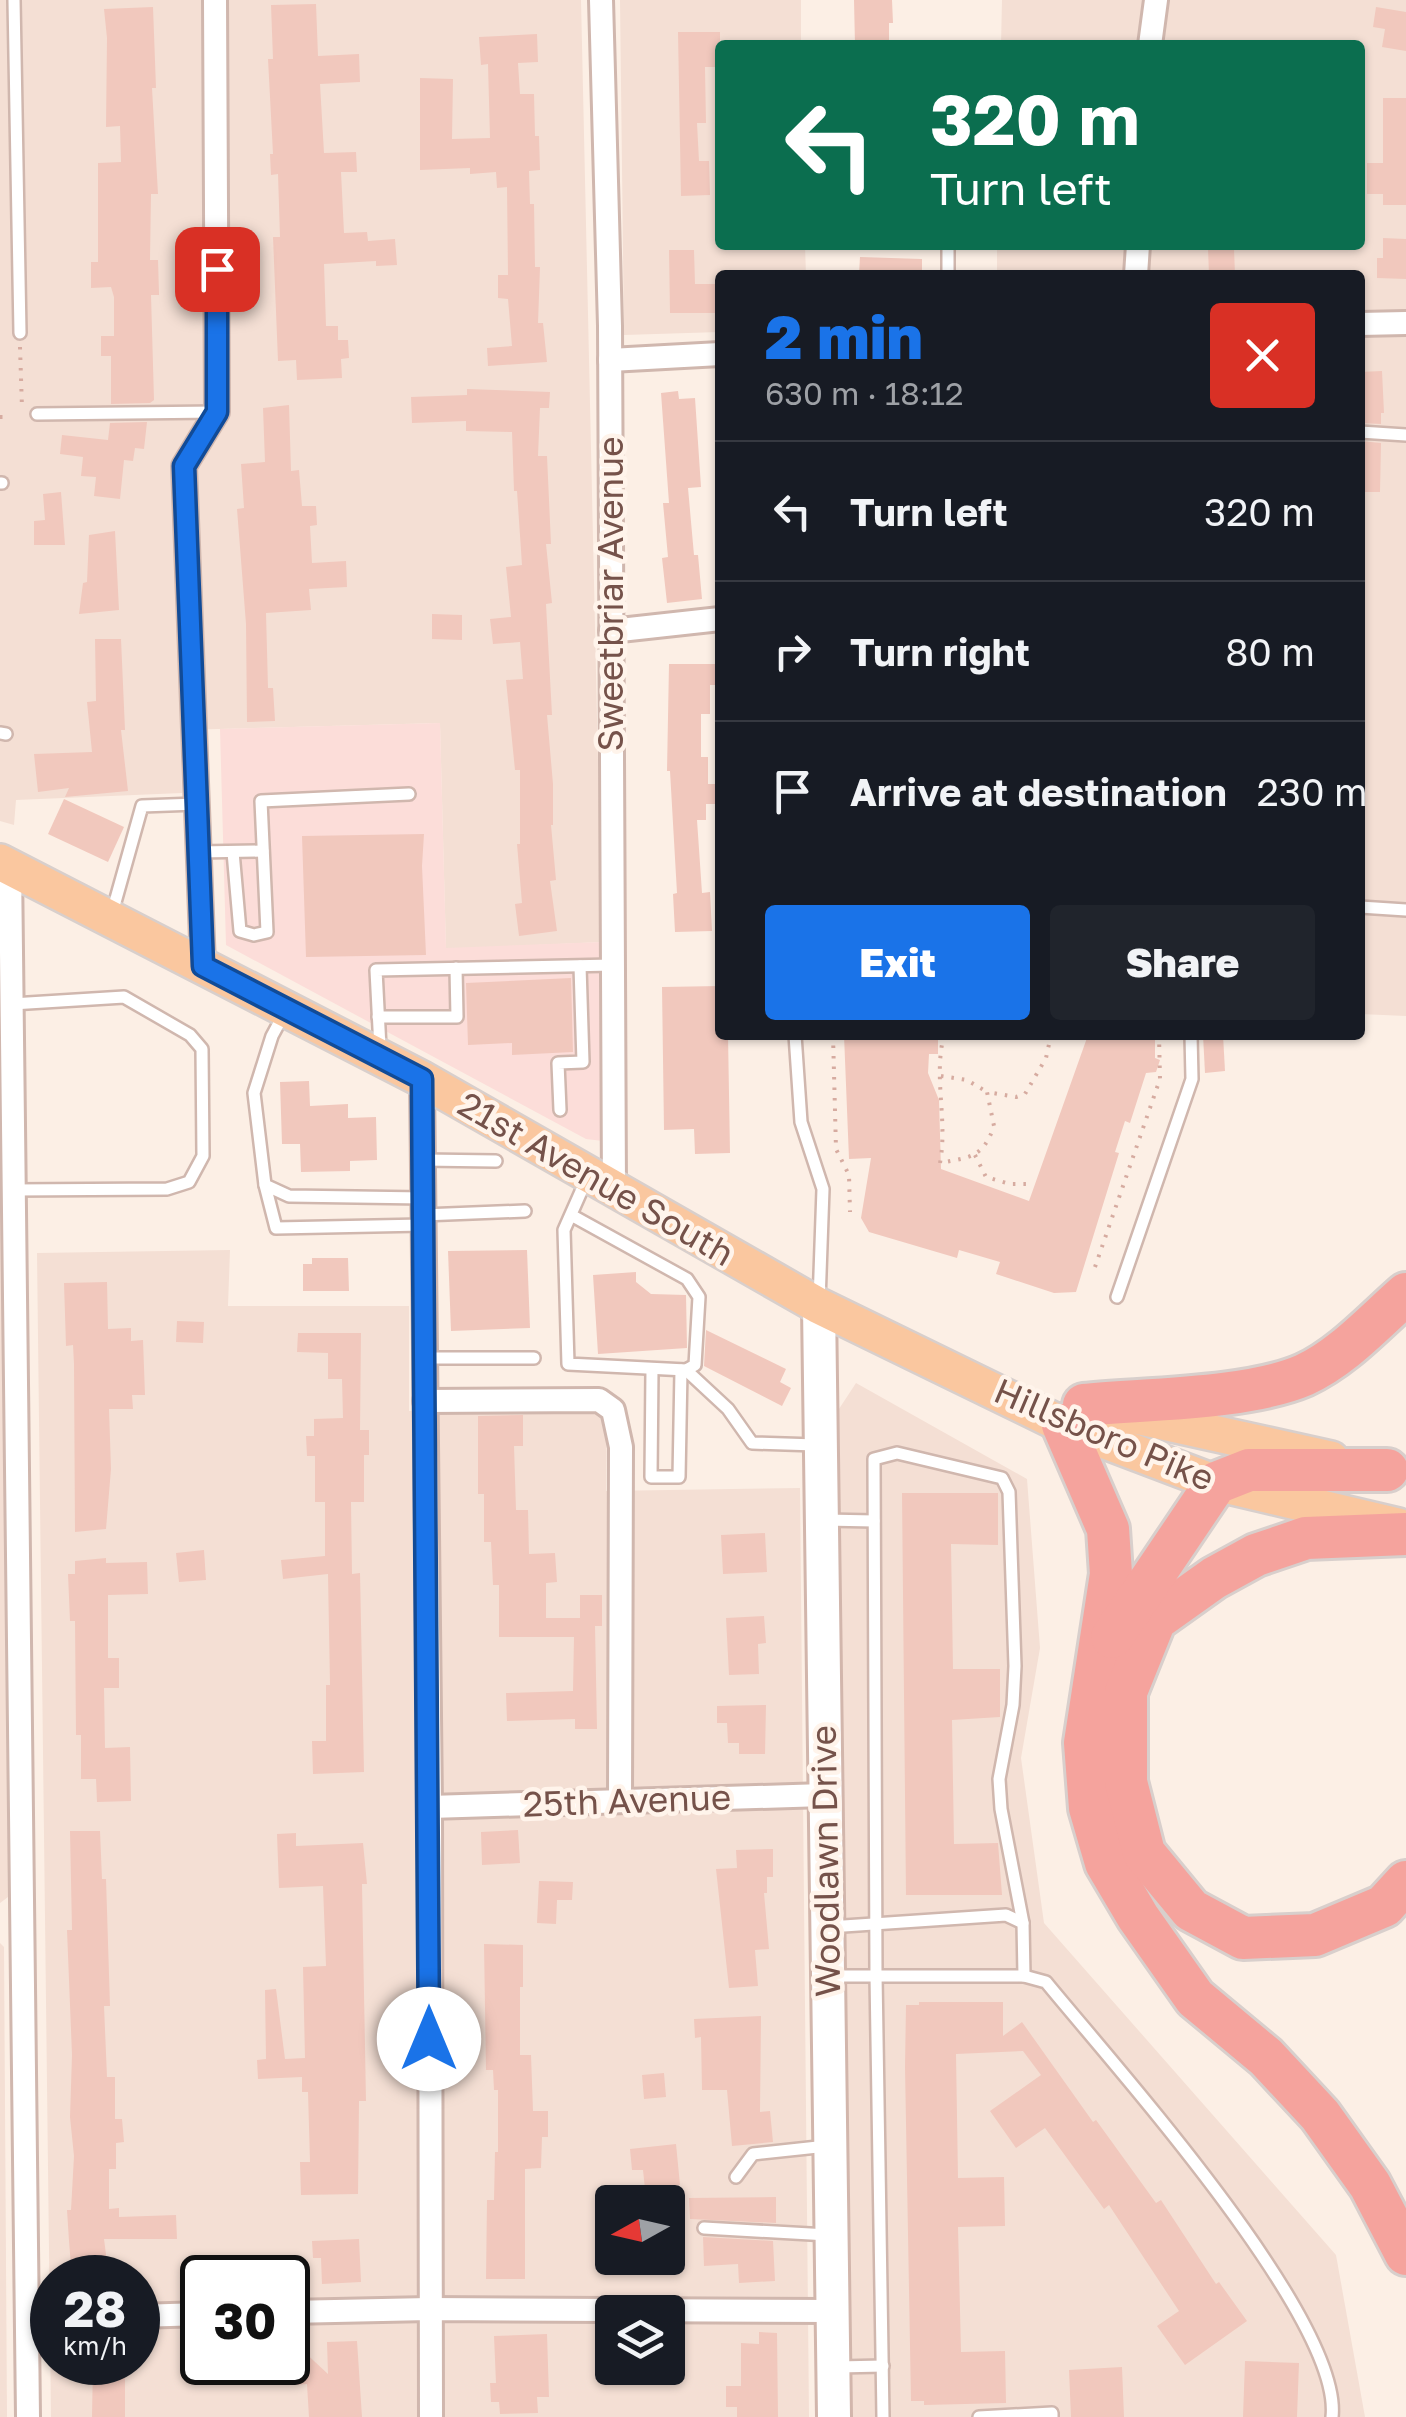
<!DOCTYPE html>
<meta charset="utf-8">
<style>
body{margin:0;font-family:"Golos Text",sans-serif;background:#20242c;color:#f1f3f6;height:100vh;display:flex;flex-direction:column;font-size:38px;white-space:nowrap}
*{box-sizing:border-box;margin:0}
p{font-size:32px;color:#9ea1a6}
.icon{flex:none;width:55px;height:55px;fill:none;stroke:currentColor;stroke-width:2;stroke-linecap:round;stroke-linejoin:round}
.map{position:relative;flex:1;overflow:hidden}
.side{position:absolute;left:715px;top:270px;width:650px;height:770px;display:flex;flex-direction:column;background:#171b24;border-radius:10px;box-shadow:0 2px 8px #0004}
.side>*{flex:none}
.top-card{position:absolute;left:715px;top:40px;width:650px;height:210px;border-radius:10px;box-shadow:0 2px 8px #0004;background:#0b6e4f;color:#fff;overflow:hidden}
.needle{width:65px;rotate:262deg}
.controls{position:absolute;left:595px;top:2185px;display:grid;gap:20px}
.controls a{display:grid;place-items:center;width:90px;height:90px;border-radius:10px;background:#171b24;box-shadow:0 2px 8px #0004;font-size:50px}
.speed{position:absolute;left:30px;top:2255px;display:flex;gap:20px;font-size:50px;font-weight:700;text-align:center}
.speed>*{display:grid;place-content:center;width:130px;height:130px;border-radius:50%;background:#171b24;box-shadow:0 2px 8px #0004;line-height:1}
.speed small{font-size:25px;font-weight:400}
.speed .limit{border:5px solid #111;border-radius:15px;background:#fff;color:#111}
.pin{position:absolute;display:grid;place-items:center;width:85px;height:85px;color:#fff;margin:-42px;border-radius:20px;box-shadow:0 5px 15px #0006}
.me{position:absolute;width:110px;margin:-55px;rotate:0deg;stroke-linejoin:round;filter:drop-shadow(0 0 8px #0008)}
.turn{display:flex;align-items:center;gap:35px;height:210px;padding:0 50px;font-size:45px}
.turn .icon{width:130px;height:130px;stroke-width:2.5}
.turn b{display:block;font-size:70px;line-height:85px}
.round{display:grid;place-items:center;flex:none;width:105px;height:105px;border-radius:10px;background:#20242c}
.headline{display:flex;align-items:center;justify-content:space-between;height:170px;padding:0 50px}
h1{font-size:60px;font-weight:800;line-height:75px;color:#1a73e8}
.cta{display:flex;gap:20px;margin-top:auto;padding:20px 50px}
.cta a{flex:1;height:115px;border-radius:10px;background:#1a73e8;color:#fff;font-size:40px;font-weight:800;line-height:115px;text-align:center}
.cta a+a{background:#20242c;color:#f1f3f6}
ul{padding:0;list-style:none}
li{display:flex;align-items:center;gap:30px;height:140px;padding:0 50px;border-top:2px solid #363941}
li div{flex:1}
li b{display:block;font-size:38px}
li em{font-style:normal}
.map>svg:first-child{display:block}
.residential{fill:#f4dfd4;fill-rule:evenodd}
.commercial{fill:#fcddd9}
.building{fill:#f1c8bd}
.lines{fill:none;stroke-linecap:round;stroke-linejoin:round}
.service-casing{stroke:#d0b7ae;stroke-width:16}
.minor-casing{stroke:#d0b7ae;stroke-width:28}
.secondary-casing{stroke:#d2b6ac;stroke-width:38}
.primary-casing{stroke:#d8cfcc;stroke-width:40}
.motorway-casing{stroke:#d8cfcc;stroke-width:48}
.path{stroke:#d6aba0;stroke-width:4;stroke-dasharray:2.5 8;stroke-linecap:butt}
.service{stroke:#fff;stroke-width:11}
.minor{stroke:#fff;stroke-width:22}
.secondary{stroke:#fff;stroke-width:32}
.primary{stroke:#fac79f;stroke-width:35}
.motorway{stroke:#f5a39d;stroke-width:42}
.route-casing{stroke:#114b97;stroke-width:25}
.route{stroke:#1a73e8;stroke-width:18}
.labels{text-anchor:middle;stroke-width:9;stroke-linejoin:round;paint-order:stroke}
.street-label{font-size:35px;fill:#75524a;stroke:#fff4eb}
</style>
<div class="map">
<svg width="1406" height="2417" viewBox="0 0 1406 2417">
<rect width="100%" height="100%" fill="#fcefe5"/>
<!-- residential -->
<g class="residential">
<path d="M0,0H581L602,942L446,949L440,723L180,730L182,793L16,800L14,825L0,821Z"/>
<path d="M620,0H801V45H720V245H805L806,275H720V332L624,335Z"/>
<path d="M1002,0H1406V1016L1360,1014V275H997V245H1360V45H1001Z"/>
<path d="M3,997L12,1894L0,1903V998Z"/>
<path d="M230,1250L228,1306H409V1411L594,1409L607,1416L606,1491L800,1488L809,2417H51L37,1253ZM612,2202H668V2258H612ZM52,2278H138V2362H52ZM202,2278H288V2362H202ZM612,2312H668V2368H612Z"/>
<path d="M856,1383L1027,1479L1040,1648L1021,1758L1044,1923L1336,2255L1365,2417H844L837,1412Z"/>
<path d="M0,1943L4,1947L7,2417H0Z"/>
</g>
<!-- commercial -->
<path class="commercial" d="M440,723L446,948L602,942L603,1141L586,1139L226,945L220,729Z"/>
<!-- building -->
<g class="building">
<path d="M854,0H892L893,23H889V45H855Z"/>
<path d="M316,4L318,56L359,54L360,82L320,84L324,153L356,152L357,172H341L344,233L367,232L368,241L395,239L397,265L376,266V261L324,264L326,326H338V340H348L349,358L341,359L342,378L297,380L296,360L278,361L273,237H280L278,174L271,175L270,154H273L268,59H273L271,5Z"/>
<path d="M153,7L156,88H152L158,194H151L150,260H158L159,295H151L154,400L150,403L111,404V356H101V336H114V297L111,287L91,288V262H98V163L121,162L120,126L106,127L107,38L104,9Z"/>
<path d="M1376,7L1406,12V51L1382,47L1385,29L1373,27Z"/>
<path d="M678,32H720V67H705L706,123H697L699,161H709L710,195L681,196Z"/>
<path d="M537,34L538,62L518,63L520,94H534L535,136H539L540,170L529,171L530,204H534L535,267H540L538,323H543L547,362L488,366L487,348L512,346L508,299L498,298V275H508L507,187L497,188L496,172L470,174V168L420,170V78L453,79L452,139L490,138L488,64L481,65L479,37Z"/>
<path d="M1383,98H1406V205H1383V194H1367V163H1383Z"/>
<path d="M1383,238L1406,239V279L1377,278V258H1383Z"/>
<path d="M1208,248H1234L1235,275H1209Z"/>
<path d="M669,250H694L695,284H718V313H670Z"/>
<path d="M860,257L922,259V275H859Z"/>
<path d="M1382,371L1384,413H1381V424L1360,423V372Z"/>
<path d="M467,389L550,392L549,408H540L538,456H547L551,544H546L552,603L546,604L552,715H547L553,784V825H551L556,880L550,881L557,931L519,936L515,904L522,903L517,844H520V770H515L506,680L523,679L520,642L493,644L490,619L511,617L506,567L522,565L517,491H514L512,432L466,431V421L412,423L411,397L467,395Z"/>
<path d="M678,391L679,399L695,398L701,487L688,488L694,555H698L702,599L667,603L662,558L668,557L663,503H669L661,393Z"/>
<path d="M289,405L291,471L299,470L302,506H316L317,525L310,526L312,563L346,561L347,587L309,589L311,610L266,613L268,688H273L275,721L247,722L246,624L237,509L244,508L241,464L265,462L263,408Z"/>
<path d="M147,422L144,449L135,448L133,461L124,460L120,499L94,496L96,477L81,476L83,457L60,454L62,435L108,440L110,423Z"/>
<path d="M1360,441L1381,443L1380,492H1360Z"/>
<path d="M61,492L65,545H34V521L45,520L43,494Z"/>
<path d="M115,531L119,610L79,614L83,583L87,582L89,535Z"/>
<path d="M432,614L462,615V640L432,639Z"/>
<path d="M95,639H121L125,730H121L128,791L65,797L69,788L38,792L34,754L92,752L87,702L96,701Z"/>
<path d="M669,664H717L716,685H710V714H701V757H708V784H718L719,804H706V820H697L702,893L710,892L712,931L675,932L673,894L677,893L670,771H667Z"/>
<path d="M64,799L124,827L108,862L48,834Z"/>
<path d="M424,834L422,866L426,955L306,957L302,836Z"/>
<path d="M571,978L573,1052L512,1055V1043L468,1045L466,983Z"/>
<path d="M720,986V1035H728L730,1153L695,1154L694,1129L664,1130L662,987Z"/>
<path d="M844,1035H938V1054H929L928,1073L939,1100L941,1169L1029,1201L1088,1035H1155V1058L1160,1060L1156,1072L1146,1073L1130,1123L1125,1121L1115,1152L1119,1153L1076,1292L1054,1293L996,1274L1000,1262L959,1250L957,1258L869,1232L861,1218L871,1158L849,1159Z"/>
<path d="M1203,1035H1223L1225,1071L1205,1073Z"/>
<path d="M309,1081L310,1106L348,1104V1118L376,1117L377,1160L350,1161V1171L301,1172L300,1144H282L280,1082Z"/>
<path d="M527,1250L530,1328L451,1331L448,1251Z"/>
<path d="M312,1258H348L349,1291H303V1264H312Z"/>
<path d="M636,1272V1282L651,1294L686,1295L687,1348L598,1354L593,1275Z"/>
<path d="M107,1282L108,1329L131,1328V1341L143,1340L145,1395H132L133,1409H109L111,1469L106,1529L75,1532L74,1364L73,1345L66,1346L64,1283Z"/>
<path d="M177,1321L204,1322L203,1343L176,1342Z"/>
<path d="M706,1330L786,1369L780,1382L791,1388L782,1406L704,1366Z"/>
<path d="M298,1333H361L360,1430H369V1455H364V1502H351L352,1574L360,1573L364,1772L313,1774L312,1741H326V1685H330L328,1574L283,1579L281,1560L325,1556V1502H315V1456H307L306,1436H314V1419L343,1418L342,1379H328V1353L297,1352Z"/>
<path d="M523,1415V1446H514L516,1510H528L529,1554L555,1553L557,1582L546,1583V1618H580V1595H602V1626H595L597,1729H575V1719L507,1721L506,1693L573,1691L574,1637H499V1585H493L491,1542H484V1494H478V1416Z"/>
<path d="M902,1493H998V1545L951,1544L953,1669H1000V1717L952,1720L954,1844L998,1843L1002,1895H906Z"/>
<path d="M765,1533L767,1572L723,1574L721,1535Z"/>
<path d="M204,1550L206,1580L179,1582L176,1553Z"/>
<path d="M106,1558V1563L147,1562L148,1594L108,1595V1658H119V1688H104L105,1748L130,1747L131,1801L97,1802L96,1779H81V1735H76L75,1621H70L68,1574H75V1561Z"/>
<path d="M764,1616L766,1643L758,1644L759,1674L729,1675L726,1618Z"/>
<path d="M766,1705L765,1754H739V1743H728L727,1723H717V1706Z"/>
<path d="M518,1830L520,1863L482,1865L481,1832Z"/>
<path d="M70,1831H100L102,1879H106L110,2006H104L107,2077H115V2119H122L124,2142L116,2143V2169H109V2209L119,2208V2217L176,2215L177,2239H104L109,2278H72L69,2241L67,2210H71L74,2156L70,2117L72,2055L67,1930H72Z"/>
<path d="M296,1833V1846L363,1843L367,1884H362L366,2101H359L358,2194L301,2195L300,2162H310L308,2092H302V2077L258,2079L257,2060L266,2059L265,1990L276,1989L285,2059L305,2058L303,1967L326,1966L323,1886L279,1888L277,1834Z"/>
<path d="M773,1849V1877H767V1893H764L769,1949L755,1950L758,1986L729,1988L716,1869L737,1868L736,1850Z"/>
<path d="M539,1881L573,1882L572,1900H557L556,1924L537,1923Z"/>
<path d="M484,1944L523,1945V1987H520V2055H531L533,2111H548V2137H542L541,2168L525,2169V2279H486L487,2200H494L495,2152H498V2090H494L493,2070H486Z"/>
<path d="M919,2002H1003V2036L1022,2022L1093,2122L1096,2120L1156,2203L1161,2200L1216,2284L1219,2282L1247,2321L1185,2365L1157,2326L1179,2311L1109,2205L1104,2209L1045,2128L1016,2148L990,2111L1041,2075L1023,2051L956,2054L958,2178L1004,2177L1005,2226L958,2227L961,2352L1005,2351L1006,2403L924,2405V2401H911L905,2067L906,2005H919Z"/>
<path d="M761,2016L760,2112L770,2111L773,2142L732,2146L727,2090H702L701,2037L695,2038L694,2019Z"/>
<path d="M664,2073L666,2097L644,2099L642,2075Z"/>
<path d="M676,2144L680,2185L645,2189L643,2170H632L630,2149Z"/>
<path d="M776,2197V2223L690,2219L689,2198Z"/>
<path d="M703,2237L773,2241L775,2281L739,2283L738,2264L704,2266Z"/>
<path d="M359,2239L361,2282L322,2284L321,2258H313L312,2241Z"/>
<path d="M759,2332L777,2333L778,2417H737V2407H726V2386H741V2343L759,2344Z"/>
<path d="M547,2334L549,2397H537L538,2413L500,2414L499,2402H491L490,2383H496L494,2336Z"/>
<path d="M288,2337L328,2374L327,2342L357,2341L362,2417H309L307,2384L293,2385L268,2362H288Z"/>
<path d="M1245,2361L1299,2363L1297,2417H1243Z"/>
<path d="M93,2362H125V2417H92Z"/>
<path d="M1122,2367L1124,2417H1071L1069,2370Z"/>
</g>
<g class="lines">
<!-- service casing -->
<g class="service-casing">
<g id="service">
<path d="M14,0L20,333"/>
<path d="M948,245V275"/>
<path d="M37,414L217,412"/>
<path d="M1360,432L1406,435"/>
<path d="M0,483H2"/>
<path d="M0,733L6,734"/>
<path d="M198,852L263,851"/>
<path d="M233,852L240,931L254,935L267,932L261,801L409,794"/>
<path d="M1360,907L1406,910"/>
<path d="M112,913L142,806L196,804"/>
<path d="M12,1004L124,997L190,1035L202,1049L203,1156L189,1182L167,1189L14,1190"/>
<path d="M285,1012L272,1036L254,1093L265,1185L289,1196L423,1198"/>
<path d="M378,1017H457L456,968"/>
<path d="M795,1035L801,1122L823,1189L819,1302"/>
<path d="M380,1048L376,970L613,965"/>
<path d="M560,1110L558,1063L583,1062L580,966"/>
<path d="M423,1160L496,1161"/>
<path d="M265,1185L276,1228L423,1225"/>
<path d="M423,1215L525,1211"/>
<path d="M571,1215L687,1279L699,1297L695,1365L686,1370L568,1364L564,1230L587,1178"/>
<path d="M1117,1297L1192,1079L1191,1035"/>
<path d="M425,1358H534"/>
<path d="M652,1369L651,1477H679L681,1370"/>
<path d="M686,1370L728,1409L752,1443L816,1445"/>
<path d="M825,1520L874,1521"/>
<path d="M829,1927L1006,1915L1023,1923"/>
<path d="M829,1976H1024L1046,1982C1112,2063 1343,2319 1332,2417"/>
<path d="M736,2177L753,2154L827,2146"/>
<path d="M704,2228L828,2235"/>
<path d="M838,2367L883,2366"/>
<path d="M883,2417L876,1975L874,1459L897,1453L1002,1478L1009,1492L1015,1666L1013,1705L999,1779L1001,1809L1023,1923L1024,1976"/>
<path d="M979,2417L1052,2413V2417"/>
</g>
</g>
<!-- minor casing -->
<g class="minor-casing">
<g id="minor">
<path d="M601,0L610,326L614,1189"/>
<path d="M1150,45L1156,0"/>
<path d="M1136,275L1138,245"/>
<path d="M1360,324L1406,323"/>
<path d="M610,360L720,354"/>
<path d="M611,631L720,619"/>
<path d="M10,866L28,2417"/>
<path d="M203,966L184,466L217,412L215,0"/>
<path d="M422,1079L430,1807L431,2417"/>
<path d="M425,1401L599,1400L613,1410L621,1447L620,1801"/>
<path d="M430,1807L824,1795"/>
<path d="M288,2312L429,2309L833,2311"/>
<path d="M138,2316L202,2314"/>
<path d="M27,2318L52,2317"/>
</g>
</g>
<!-- secondary casing -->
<g class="secondary-casing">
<path id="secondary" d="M819,1306L834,2417"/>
</g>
<!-- primary casing -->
<g class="primary-casing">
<g id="primary">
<path d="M0,862L422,1079L819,1306L1063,1425L1216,1483L1398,1526"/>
<path d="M1113,1411L1331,1459"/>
</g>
</g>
<!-- motorway casing -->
<g class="motorway-casing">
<g id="motorway">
<path d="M1084,1405C1146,1399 1249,1399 1304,1375C1343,1357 1374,1322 1406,1294"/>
<path d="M1063,1425L1108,1529L1111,1574L1085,1743L1090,1808L1106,1863L1138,1917L1195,1998L1266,2057L1320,2115L1370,2185L1406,2254"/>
<path d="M1406,1534L1306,1538L1256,1555L1214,1578L1155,1620L1126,1692V1782L1144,1853L1191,1910L1243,1938L1315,1935L1384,1906L1406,1882"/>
<path d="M1112,1637L1216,1483L1249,1470H1387"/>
</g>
</g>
<!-- path -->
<g class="path">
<path d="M20,347L22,408"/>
<path d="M0,417H3"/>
<path d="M833,1035L836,1149L849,1175L850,1212"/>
<path d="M944,1035C933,1078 948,1119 940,1163C970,1157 983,1158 994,1126L987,1092L1016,1097L1025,1094L1046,1058L1051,1035"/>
<path d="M941,1076L967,1080L987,1092"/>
<path d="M975,1155L986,1177L1010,1184H1032"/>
<path d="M1095,1267L1160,1079L1159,1035"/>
</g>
<!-- service -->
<use href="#service" class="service"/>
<!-- minor -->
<use href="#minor" class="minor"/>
<!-- secondary -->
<use href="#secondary" class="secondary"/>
<!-- primary -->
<use href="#primary" class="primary"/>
<!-- motorway -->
<use href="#motorway" class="motorway"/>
</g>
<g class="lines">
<!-- route casing -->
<g class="route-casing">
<path id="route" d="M217,269V412L184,466L203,966L422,1079L429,2039"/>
</g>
<!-- route -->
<use href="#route" class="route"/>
</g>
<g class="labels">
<!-- street labels -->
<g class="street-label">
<text transform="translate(611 594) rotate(-90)" y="12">Sweetbriar Avenue</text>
<text transform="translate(596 1179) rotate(30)" y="12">21st Avenue South</text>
<text transform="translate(1104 1435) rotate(23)" y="12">Hillsboro Pike</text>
<text transform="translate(627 1801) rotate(-2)" y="12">25th Avenue</text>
<text transform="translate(826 1861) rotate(-91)" y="12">Woodlawn Drive</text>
</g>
</g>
</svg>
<div class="controls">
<a><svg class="needle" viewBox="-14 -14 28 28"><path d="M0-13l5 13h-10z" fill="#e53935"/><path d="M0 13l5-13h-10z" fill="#9ea1a6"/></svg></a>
<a><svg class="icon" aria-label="layers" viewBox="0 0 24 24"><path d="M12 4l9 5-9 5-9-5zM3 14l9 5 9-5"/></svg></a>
</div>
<div class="speed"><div>28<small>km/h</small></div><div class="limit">30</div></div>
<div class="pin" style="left:217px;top:269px;background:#d93025"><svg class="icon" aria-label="arrive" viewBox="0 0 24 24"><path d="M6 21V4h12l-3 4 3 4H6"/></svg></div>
<svg class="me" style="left:429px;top:2039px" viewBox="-20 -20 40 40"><circle r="19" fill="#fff"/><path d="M0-13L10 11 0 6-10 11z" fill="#1a73e8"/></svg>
<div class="top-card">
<div class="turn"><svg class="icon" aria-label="left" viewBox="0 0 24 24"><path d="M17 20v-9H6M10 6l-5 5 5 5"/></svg><div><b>320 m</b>Turn left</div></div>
</div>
<section class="side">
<div class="headline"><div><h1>2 min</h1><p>630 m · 18:12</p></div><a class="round" style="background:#d93025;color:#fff"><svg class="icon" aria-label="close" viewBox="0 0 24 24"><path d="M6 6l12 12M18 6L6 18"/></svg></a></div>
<ul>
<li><svg class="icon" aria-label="left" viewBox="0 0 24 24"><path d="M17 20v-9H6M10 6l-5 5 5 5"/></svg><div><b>Turn left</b></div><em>320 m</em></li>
<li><svg class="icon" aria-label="right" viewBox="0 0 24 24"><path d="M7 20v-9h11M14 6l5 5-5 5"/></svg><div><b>Turn right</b></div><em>80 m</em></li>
<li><svg class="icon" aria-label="arrive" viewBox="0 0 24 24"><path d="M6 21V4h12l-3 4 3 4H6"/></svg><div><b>Arrive at destination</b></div><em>230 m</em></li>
</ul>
<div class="cta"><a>Exit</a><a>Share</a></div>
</section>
</div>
